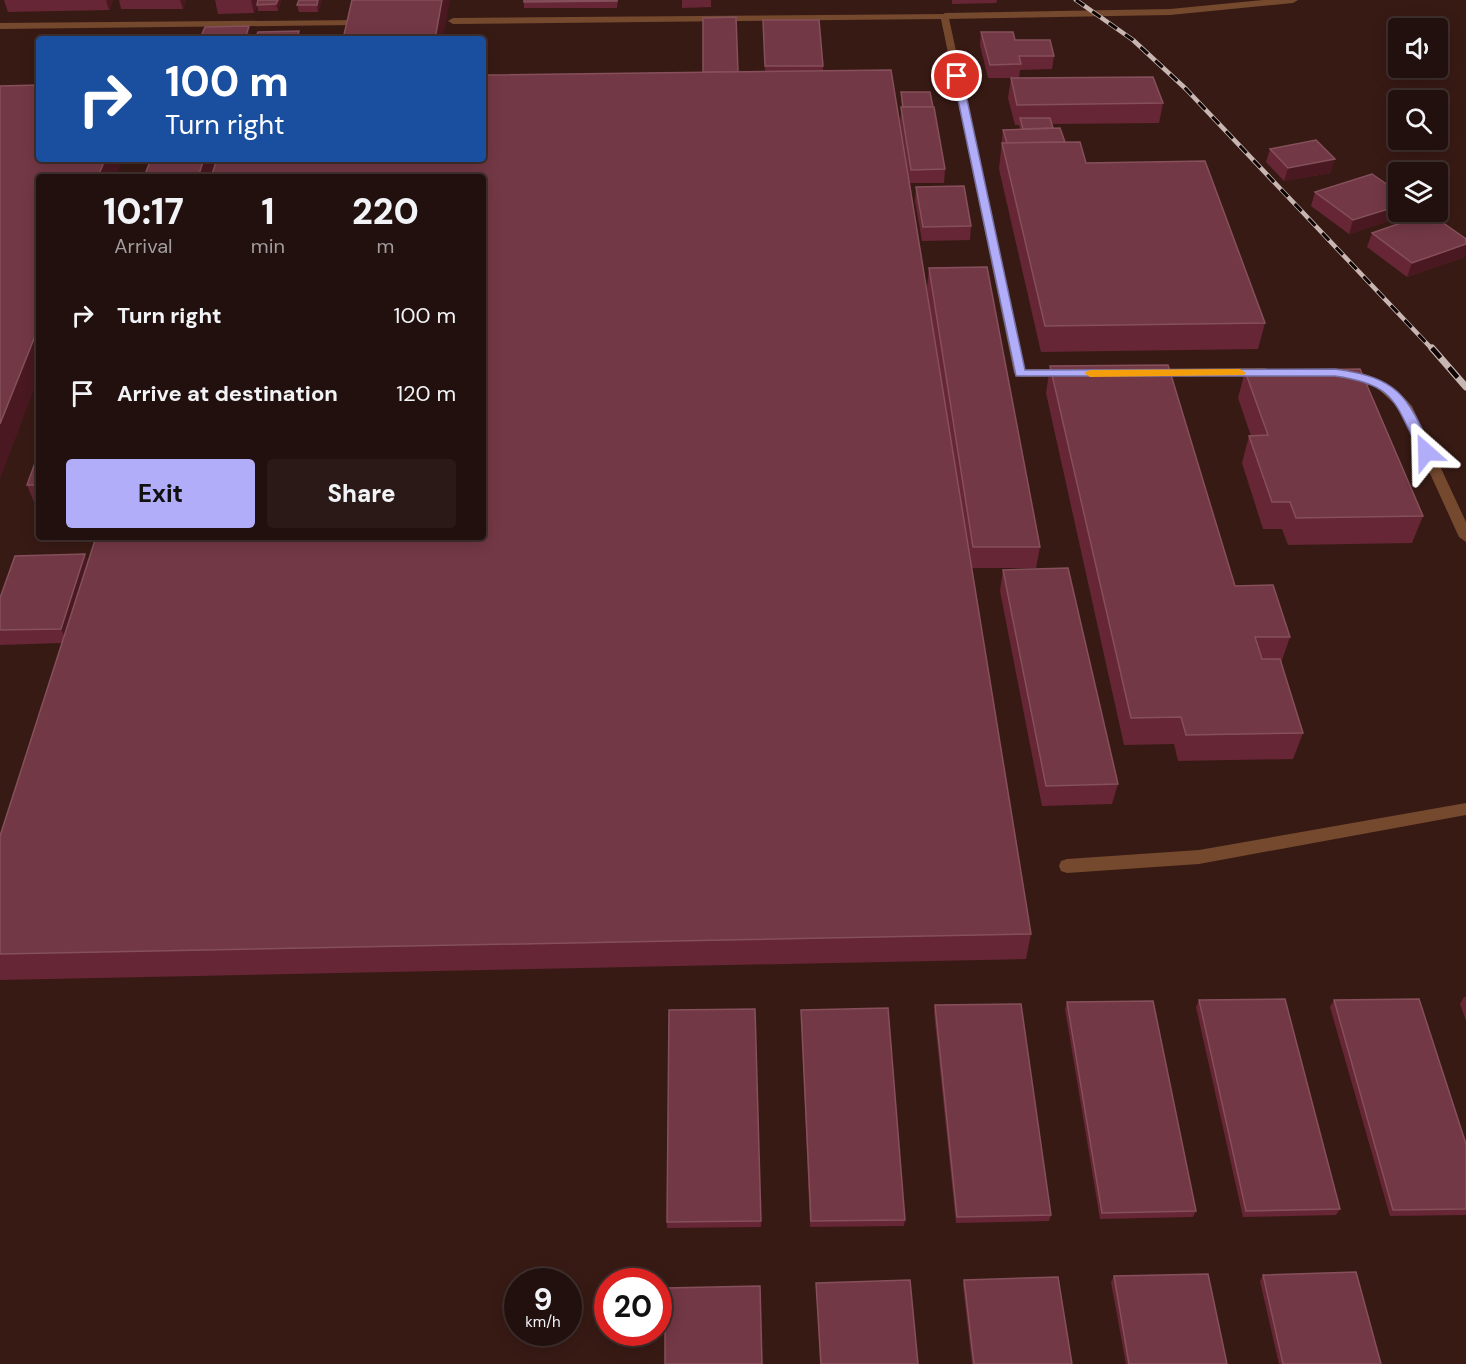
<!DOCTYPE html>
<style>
body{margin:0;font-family:"DM Sans",sans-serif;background:#2a1917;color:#f1f3f6;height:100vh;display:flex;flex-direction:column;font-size:22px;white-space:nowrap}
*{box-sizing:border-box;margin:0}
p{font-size:20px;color:#a29d9e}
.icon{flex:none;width:33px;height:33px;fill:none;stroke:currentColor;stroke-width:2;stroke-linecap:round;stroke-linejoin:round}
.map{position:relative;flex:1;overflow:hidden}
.details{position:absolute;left:36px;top:174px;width:450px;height:366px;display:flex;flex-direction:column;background:#22100e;border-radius:6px;box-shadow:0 3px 15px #0003,0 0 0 2px #3f302e}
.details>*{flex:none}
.banner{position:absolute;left:36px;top:36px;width:450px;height:126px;border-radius:6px;box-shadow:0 3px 15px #0003,0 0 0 2px #3f302e;background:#1a4fa0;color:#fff;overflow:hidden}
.fabs{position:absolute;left:1388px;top:18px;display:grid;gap:12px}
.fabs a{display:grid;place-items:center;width:60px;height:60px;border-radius:6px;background:#22100e;box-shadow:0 3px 15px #0003,0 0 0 2px #3f302e;font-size:30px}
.speed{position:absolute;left:504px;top:1268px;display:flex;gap:12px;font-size:30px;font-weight:700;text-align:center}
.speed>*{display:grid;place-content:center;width:78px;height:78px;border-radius:50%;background:#22100e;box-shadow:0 3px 15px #0003,0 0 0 2px #3f302e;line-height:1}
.speed small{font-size:15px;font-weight:400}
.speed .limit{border:9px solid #d22;background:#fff;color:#111}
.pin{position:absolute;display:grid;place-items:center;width:51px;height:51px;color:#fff;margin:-26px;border:3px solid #fff;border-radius:50%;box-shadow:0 2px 6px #0007}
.me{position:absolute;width:66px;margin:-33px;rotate:335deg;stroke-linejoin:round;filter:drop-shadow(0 0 4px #0008)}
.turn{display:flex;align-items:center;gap:21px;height:126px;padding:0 30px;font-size:27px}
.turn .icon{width:78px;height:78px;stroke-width:2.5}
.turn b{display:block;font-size:42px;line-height:51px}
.eta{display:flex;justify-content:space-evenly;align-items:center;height:102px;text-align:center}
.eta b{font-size:36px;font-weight:800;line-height:42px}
.action{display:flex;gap:12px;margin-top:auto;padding:12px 30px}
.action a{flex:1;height:69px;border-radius:6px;background:#b2adf9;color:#111;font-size:24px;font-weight:800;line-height:69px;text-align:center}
.action a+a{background:#2a1917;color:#f1f3f6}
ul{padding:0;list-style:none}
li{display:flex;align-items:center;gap:18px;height:78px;padding:0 30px}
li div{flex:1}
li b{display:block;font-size:22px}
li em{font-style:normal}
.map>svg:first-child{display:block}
.built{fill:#381a14;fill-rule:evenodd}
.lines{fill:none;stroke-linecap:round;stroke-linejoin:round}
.lane{fill:#74492e;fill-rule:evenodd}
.street{fill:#74492e;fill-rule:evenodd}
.rail-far1-casing{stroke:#c8b6b2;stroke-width:4.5}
.rail-casing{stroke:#c8b6b2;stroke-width:7}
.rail-far1{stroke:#0e0504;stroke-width:3;stroke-dasharray:10;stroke-linecap:butt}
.rail{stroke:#0e0504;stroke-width:4.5;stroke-dasharray:13;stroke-linecap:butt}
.wall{fill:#662635}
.shaded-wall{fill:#491820}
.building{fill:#733845;stroke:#85505b;stroke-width:1.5}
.route{fill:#b2adf9;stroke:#7470a2;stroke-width:1.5}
.slow{fill:#f59e0b}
</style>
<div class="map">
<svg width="1466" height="1364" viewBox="0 0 1466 1364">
<rect width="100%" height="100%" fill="#2d1612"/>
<!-- built -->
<path class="built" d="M0,0H1466V1364H0ZM1398,28H1437V68H1398ZM39,39H483V159H39ZM1398,100H1437V140H1398ZM1398,172H1437V212H1398ZM39,177H483V537H39ZM518,1281H568V1332H518ZM608,1281H658V1332H608Z"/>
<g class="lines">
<!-- lane -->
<g class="lane">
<path d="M948,14L1025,369H1069L1075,373L1073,376L1020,377L1014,373L941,19L453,24L448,21L453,18Z"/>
<path d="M359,20L360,22L355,25L0,29V23Z"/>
<path d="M1264,368L1268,369V375L1150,377L1144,373L1150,369Z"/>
<path d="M1344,369C1372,374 1393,384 1412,406L1466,522V542L1459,537L1401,410L1376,387L1340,376L1338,373Z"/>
<path d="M1466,803V815L1199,864L1067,873L1061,871L1059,866L1061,861L1067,859L1199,850Z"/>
</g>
<!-- street -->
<path class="street" d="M1263,0H1298L1293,3L1170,15L945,19L940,16L945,13L1170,9Z"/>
<!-- rail-far1 casing -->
<g class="rail-far1-casing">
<path id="rail-far1" d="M1076,0L1133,40L1186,89L1433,350"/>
</g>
<!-- rail casing -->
<g class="rail-casing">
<path id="rail" d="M1432,348L1466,387"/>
</g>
<!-- rail-far1 -->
<use href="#rail-far1" class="rail-far1"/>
<!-- rail -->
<use href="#rail" class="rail"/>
</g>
<!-- wall -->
<g class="wall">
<path d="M4,0H113L109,10L8,12Z"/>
<path d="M119,0H186L183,9H121Z"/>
<path d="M215,0H281L278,11H258L257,5L254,13L218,14Z"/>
<path d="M299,0H322L318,12H299L297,5Z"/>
<path d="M618,0L617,8H524V2Z"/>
<path d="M682,0H711V7L682,8Z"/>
<path d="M952,0H997L996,3L952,4Z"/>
<path d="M763,20L823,66V71L909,182L900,121L902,107L901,99V92L945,169L944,183H910L937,355L927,288L929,268L1040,547L1036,568H972L1031,934L1026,959L0,980V836L62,643L0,645V598L85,554L88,562L738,72H765Z"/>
<path d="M981,32L1015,40L1054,56L1052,69L1020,70L1019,78H988L980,45Z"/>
<path d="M1011,78L1163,103L1159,123L1052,124L1053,128L1086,163L1265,323L1258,349L1041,352L999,169L1003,130L1020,129L1019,125H1015L1008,98Z"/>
<path d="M1270,149L1331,173L1284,181L1266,162Z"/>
<path d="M916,187L971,226L970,240L922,241L915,201Z"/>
<path d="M1315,192L1398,212H1407L1406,215L1349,234L1311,206Z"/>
<path d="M1372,233L1465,257L1407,277L1367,247Z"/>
<path d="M1050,366L1235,586L1290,637L1281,663L1303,733L1293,759L1178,761L1174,744L1124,745L1046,393Z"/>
<path d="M1245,371L1423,516L1412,543L1288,545L1282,529H1263L1242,463L1249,436H1251L1238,398Z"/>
<path d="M39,452V512H38L27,485Z"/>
<path d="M1003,570L1118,784L1112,804L1042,806L1000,591Z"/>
<path d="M1464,997H1466V1021L1460,1004Z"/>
<path d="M1199,1000L1340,1209L1336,1215L1243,1217L1196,1007Z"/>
<path d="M1334,1000L1466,1144V1215L1390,1216L1330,1007Z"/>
<path d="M1067,1002L1196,1211L1193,1217L1100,1219L1065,1009Z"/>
<path d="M935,1005L1051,1215L1049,1221L956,1223L934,1012Z"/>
<path d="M801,1010L905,1220L904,1226L810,1227Z"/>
<path d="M761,1221V1227L667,1228V1222Z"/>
<path d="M1263,1275L1381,1364H1279L1260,1281Z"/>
<path d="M1114,1276L1227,1364H1126L1111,1282Z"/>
<path d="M964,1280L1072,1364H972L963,1285Z"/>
<path d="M816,1283L918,1364H820Z"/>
</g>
<!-- shaded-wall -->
<g class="shaded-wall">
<path d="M106,0H113L109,10Z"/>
<path d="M180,0H186L183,9Z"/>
<path d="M251,0H258L254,13Z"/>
<path d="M278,0H281L278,11L276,4Z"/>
<path d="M318,0H322L318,12L317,5Z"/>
<path d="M442,0H450L443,39H435Z"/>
<path d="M249,26L251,39H245Z"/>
<path d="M105,159H122L116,177H98Z"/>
<path d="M204,159H216L210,177H198Z"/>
<path d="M1335,159L1331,173L1284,181L1288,168Z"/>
<path d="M1398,206V212H1407L1406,215L1349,234L1353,220Z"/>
<path d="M1466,244L1465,257L1407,277L1412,263Z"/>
<path d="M39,326V377L0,479V424Z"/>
<path d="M85,554L90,569L67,643L61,629Z"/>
</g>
<!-- building -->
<g class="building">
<path d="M258,0H278L276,4L257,5Z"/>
<path d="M299,0H318L317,5H297Z"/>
<path d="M352,0H442L435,39H343Z"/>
<path d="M524,0H617V1L524,2Z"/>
<path d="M736,17L738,72H703V18Z"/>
<path d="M763,20H819L823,66H765Z"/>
<path d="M249,26L245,39H200L205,27Z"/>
<path d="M299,31L297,39H255L258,32Z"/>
<path d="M981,32H1013L1015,40H1050L1054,56H1019L1021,64L990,65Z"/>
<path d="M891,70L1031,934L0,954V836L96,537H483V177H211L217,159H483V75Z"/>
<path d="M1153,77L1163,103L1017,105L1011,78Z"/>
<path d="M39,85V159H105L98,177H39V326L0,424V86Z"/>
<path d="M901,92H930L933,107H903Z"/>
<path d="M901,107H934L945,169L911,170Z"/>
<path d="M1020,118H1050L1053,128L1023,129Z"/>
<path d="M1060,128L1065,142L1007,143L1003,130Z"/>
<path d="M1316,140L1335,159L1288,168L1270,149Z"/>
<path d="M1080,142L1086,163L1205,161L1265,323L1045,326L1002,143Z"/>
<path d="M151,159H204L198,177H144Z"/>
<path d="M1372,174L1398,192V206L1353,220L1315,192Z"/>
<path d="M964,186L971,226L923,227L916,187Z"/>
<path d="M1429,213L1466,239V244L1412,263L1372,233Z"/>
<path d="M987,267L1040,547H973L929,268Z"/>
<path d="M1168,365L1235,586L1273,585L1290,637H1255L1262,659H1280L1303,733L1186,735L1181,717L1131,718L1050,366Z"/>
<path d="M1360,369L1423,516L1296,518L1290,502H1272L1249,436L1268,435L1245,371Z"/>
<path d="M39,452V485H27Z"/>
<path d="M85,554L61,629L0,630V598L15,556Z"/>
<path d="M1068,568L1118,784L1046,786L1003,570Z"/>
<path d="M1285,999L1340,1209L1246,1211L1199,1000Z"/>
<path d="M1419,999L1466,1144V1209L1393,1210L1334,1000Z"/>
<path d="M1153,1001L1196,1211L1102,1213L1067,1002Z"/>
<path d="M1021,1004L1051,1215L957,1217L935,1005Z"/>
<path d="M888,1008L905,1220L811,1221L801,1010Z"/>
<path d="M755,1009L761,1221L667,1222L669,1010Z"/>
<path d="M1356,1272L1381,1364H1283L1263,1275Z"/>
<path d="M1208,1274L1227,1364H1129L1114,1276Z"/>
<path d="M1058,1277L1072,1364H974L964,1280Z"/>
<path d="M910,1280L918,1364H821L816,1283Z"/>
<path d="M760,1286L762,1364H665V1288Z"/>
</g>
<!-- route -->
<path class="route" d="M957,73L962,76L1025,370L1335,369C1400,378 1407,396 1433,452L1431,455H1422C1394,406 1400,385 1335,376H1016L953,76Z"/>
<!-- slow -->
<path class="slow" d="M1240,369L1246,373L1244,375L1090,377L1084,373L1090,370Z"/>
</svg>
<div class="fabs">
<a><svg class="icon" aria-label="sound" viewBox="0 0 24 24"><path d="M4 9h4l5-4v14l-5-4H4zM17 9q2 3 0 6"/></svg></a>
<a><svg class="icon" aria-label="search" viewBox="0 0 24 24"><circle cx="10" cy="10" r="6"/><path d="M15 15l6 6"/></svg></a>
<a><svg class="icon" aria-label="layers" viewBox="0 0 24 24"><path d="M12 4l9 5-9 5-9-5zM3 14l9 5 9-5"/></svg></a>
</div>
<div class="speed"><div>9<small>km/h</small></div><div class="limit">20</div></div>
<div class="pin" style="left:957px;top:76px;background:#d93025"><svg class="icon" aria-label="arrive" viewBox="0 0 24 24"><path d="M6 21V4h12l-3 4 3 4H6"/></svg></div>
<svg class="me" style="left:1426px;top:452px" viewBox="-20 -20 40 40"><path d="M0-17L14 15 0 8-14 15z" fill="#b2adf9" stroke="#fff" stroke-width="4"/></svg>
<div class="banner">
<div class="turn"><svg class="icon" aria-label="right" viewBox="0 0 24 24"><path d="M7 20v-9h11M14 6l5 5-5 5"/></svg><div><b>100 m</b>Turn right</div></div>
</div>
<section class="details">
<div class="eta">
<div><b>10:17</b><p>Arrival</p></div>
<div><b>1</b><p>min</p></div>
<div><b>220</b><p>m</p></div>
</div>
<ul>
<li><svg class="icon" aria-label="right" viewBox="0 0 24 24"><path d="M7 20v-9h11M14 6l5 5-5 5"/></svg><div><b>Turn right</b></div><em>100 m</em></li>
<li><svg class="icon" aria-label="arrive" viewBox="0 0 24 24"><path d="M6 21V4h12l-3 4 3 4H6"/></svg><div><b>Arrive at destination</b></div><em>120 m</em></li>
</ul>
<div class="action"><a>Exit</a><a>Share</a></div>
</section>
</div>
